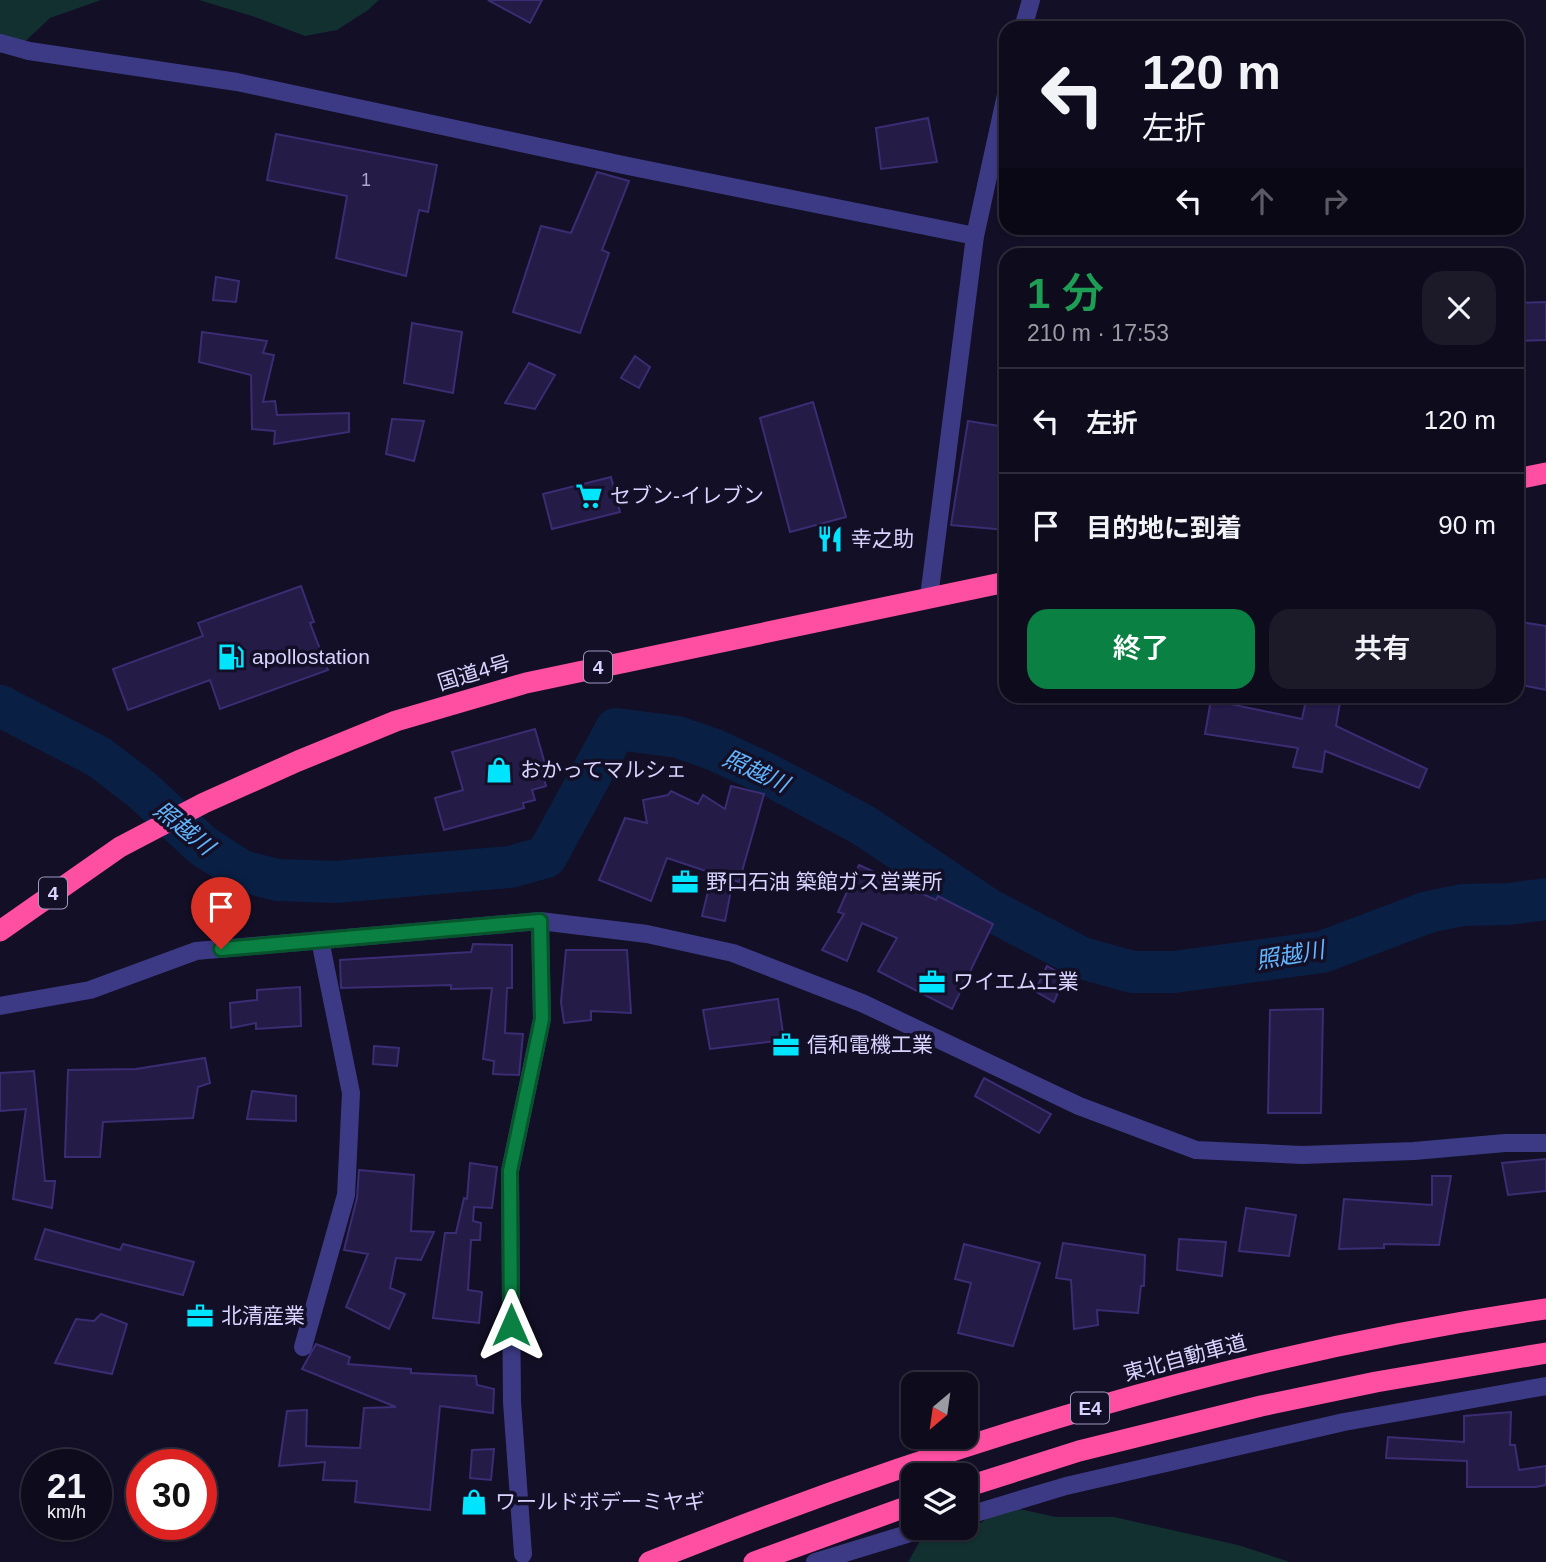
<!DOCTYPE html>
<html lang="ja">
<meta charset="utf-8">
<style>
body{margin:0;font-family:Arial,"Noto Sans JP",sans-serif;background:#1c1929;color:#f1f3f6;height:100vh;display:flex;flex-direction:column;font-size:26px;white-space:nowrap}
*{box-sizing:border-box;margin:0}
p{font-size:23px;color:#9b9ba3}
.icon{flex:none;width:38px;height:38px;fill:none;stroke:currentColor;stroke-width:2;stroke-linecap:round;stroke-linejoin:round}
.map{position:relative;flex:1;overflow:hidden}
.drawer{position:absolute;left:999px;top:248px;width:525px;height:455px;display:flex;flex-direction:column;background:#0e0b1c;border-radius:21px;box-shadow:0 2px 5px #0004,0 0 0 2px #2e2b3b}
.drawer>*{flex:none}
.top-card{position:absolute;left:999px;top:21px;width:525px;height:214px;border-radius:21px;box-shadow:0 2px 5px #0004,0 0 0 2px #2e2b3b;background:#0e0b1c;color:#f1f3f6;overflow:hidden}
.needle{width:46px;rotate:209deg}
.fabs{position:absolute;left:901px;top:1372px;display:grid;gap:14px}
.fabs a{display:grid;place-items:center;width:77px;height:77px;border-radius:14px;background:#0e0b1c;box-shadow:0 2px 5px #0004,0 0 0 2px #2e2b3b;font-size:35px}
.speed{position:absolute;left:21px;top:1449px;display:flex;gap:14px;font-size:35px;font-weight:700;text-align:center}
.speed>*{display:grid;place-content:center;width:91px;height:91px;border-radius:50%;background:#0e0b1c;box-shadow:0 2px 5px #0004,0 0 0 2px #2e2b3b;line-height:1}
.speed small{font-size:18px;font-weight:400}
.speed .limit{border:10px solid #d22;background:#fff;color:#111}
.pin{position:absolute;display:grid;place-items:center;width:60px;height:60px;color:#fff;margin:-72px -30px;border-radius:50% 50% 50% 0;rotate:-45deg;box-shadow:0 0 7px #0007}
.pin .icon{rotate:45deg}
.me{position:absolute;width:77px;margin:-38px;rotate:0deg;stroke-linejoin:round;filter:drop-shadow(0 0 5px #0008)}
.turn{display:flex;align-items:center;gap:24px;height:147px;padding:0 28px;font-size:32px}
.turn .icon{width:91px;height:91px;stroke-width:2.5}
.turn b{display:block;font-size:49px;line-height:60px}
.lanes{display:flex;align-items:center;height:66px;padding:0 28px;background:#0003;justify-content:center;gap:35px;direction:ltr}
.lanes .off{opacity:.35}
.round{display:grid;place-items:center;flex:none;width:74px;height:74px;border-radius:21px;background:#1c1929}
.headline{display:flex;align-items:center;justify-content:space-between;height:119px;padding:0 28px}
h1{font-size:42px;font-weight:600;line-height:52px;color:#1e9e55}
.action{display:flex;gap:14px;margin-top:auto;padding:14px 28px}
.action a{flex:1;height:80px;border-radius:21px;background:#0b8043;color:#fff;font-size:28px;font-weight:600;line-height:80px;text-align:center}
.action a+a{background:#1c1929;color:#f1f3f6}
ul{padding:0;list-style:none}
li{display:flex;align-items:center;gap:21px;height:105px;padding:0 28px;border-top:2px solid #2e2b3b}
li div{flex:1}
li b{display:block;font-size:26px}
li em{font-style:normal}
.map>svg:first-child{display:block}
.green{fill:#12302f}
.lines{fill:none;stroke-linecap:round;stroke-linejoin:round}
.river{stroke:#0a1f44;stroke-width:42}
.building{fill:#241b47;stroke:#3b2d73;stroke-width:2}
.street{stroke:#3d3a85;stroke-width:18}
.highway{stroke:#ff4fa3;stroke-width:21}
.route-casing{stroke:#07532c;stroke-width:18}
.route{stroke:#0b8043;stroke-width:12}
.labels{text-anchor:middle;stroke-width:7;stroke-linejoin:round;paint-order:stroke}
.number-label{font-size:18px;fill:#aca6d1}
.shield{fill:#130f26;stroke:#9e99be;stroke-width:2}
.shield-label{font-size:19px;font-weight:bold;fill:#d9d4ff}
.poi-label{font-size:21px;fill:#d9d4ff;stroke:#130f26;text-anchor:start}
.street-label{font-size:21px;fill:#d9d4ff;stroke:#130f26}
.water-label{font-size:23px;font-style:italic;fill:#62b6ff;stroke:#130f26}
</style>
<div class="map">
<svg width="1546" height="1562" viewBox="0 0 1546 1562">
<rect width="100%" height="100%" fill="#130f26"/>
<!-- green -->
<g class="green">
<path d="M0,0H101L50,18L18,48L0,53Z"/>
<path d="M199,0H379L368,10L337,30L305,36L255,17Z"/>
<path d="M1005,1506L1056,1517H1114L1238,1545L1290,1562H908L920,1541L979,1524Z"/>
</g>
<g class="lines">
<!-- river -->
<path class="river" d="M0,706L99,757L142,790L203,846L242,871L277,880L335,882L510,867L546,857L616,729L678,737L715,750L769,775L863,825L988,909L1082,958L1132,972H1174L1322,952L1428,912L1462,905L1509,904L1546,899"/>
</g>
<!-- building -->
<g class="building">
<path d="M488,0H542L530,23Z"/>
<path d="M928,118L937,162L881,169L876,128Z"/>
<path d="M276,134L437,165L428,212L419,210L406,276L336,258L347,196L267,180Z"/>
<path d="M597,172L629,181L602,250L609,253L580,333L513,312L541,226L571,233Z"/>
<path d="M216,277L239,281L236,302L213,300Z"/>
<path d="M1546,302V340L1517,341V303Z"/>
<path d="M412,323L462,332L453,393L404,383Z"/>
<path d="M202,332L267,341L263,353L274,355L263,402L275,401L277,415L349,413V432L274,444L275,431L252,429L251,375L199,362Z"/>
<path d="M635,356L650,367L639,388L621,378Z"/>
<path d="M529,363L555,375L535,409L505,403Z"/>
<path d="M813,402L846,517L790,532L760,418Z"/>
<path d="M392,419L424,421L414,461L386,454Z"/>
<path d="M968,421L1006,427V530L951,525Z"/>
<path d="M611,477L620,512L552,529L543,494Z"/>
<path d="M301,586L314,622L310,623L328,670L220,709L210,680L128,710L113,669L203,636L198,623Z"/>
<path d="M1521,622L1546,626V690L1517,684V637Z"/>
<path d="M1312,696H1341L1336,726L1427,769L1419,788L1325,751L1322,772L1293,767L1298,748L1205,734L1211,700L1302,719L1306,700L1311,701Z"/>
<path d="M535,729L545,764L540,765L546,786L532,790L535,800L523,803L524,808L444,830L435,798L463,790L452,752Z"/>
<path d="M731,786L764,794L739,882L733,880L725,921L702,916L712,875L709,874V872L667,858L651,901L599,880L625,818L647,823L643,800L668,795L671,791L698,804L703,795L725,809Z"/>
<path d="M859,865L936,900L938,896L993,924L952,1009L878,971L897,938L862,923L847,961L822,950L844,914L838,912Z"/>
<path d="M473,944L512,945V988H507L505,1033L523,1034L519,1075L493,1074L494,1061L483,1059L492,988L451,989V985L341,988L340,960L471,952Z"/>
<path d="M566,950H627L631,1013L591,1011V1020L564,1023L561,1002Z"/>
<path d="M1047,966L1065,976L1054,1002L1035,991Z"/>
<path d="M300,987L301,1026L256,1029V1023L231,1028L230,1003L257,1000V990Z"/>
<path d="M778,999L784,1040L710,1049L703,1010Z"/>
<path d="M1323,1009L1321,1113H1268L1270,1010Z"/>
<path d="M374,1046L399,1048L397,1066L373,1064Z"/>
<path d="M205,1058L210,1083L198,1087L193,1118L103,1122L100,1157H65L68,1070L136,1069Z"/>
<path d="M34,1071L45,1181H55L52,1208L13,1199L26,1109L0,1111V1073Z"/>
<path d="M984,1078L1051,1114L1039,1133L975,1096Z"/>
<path d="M252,1091L296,1096V1121L247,1119Z"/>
<path d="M1546,1159V1191L1508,1195L1502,1163Z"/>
<path d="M470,1163L497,1167L492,1208L474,1207L473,1221L481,1223L480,1240H471L468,1290L482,1292L479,1323L433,1318L445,1233H456L464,1198L467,1199Z"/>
<path d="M359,1170L414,1175L411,1231L434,1232L421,1260L396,1258L390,1288L405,1294L389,1329L346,1307L368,1254L344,1250L357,1198Z"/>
<path d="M1432,1176H1451L1439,1245L1384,1244V1248L1339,1249L1344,1199L1432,1205Z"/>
<path d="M1246,1208L1296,1215L1289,1256L1239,1251Z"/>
<path d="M45,1229L120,1250L123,1244L194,1262L183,1295L35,1259Z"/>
<path d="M1179,1239L1226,1242L1222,1276L1177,1270Z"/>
<path d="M1063,1243L1145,1255L1144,1286H1141L1138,1313L1097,1310L1098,1325L1074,1329L1071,1280L1056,1278Z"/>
<path d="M964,1244L1040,1263L1013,1346L958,1333L971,1283L955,1279Z"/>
<path d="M101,1314L127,1324L112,1374L55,1363L76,1319L94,1321Z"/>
<path d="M316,1344L350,1357L348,1364L411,1369V1373L476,1376L477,1385L494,1389L493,1413L440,1406L430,1510L355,1502L357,1481L323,1480L325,1462L279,1466L287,1411L307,1410L306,1446L360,1448L364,1408L396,1407L302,1369Z"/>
<path d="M1511,1412L1510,1445H1515L1519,1470L1546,1466V1485L1536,1487H1467V1461L1386,1458L1388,1437L1464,1442V1416Z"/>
<path d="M494,1449L491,1480L470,1478L472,1450Z"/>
</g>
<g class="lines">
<!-- street -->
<g class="street">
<path d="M1023,28L1031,0"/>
<path d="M0,43L29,51L237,82L628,166L975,236"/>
<path d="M929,597L975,236L1006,95"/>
<path d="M0,1006L90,990L196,951L540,921L647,934L733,953L862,1003L1079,1106L1196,1150L1302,1155L1414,1151L1505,1143H1546"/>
<path d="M303,1347L346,1195L351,1093L320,940"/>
<path d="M966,1516L1066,1486L1344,1422L1546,1386"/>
<path d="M523,1554L512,1402L510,1171L542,1019L540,921"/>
<path d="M815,1562L927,1528"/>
</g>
<!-- highway -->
<g class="highway">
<path d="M1517,479L1546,473"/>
<path d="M0,931L120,847L204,803L298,761L396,721L526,683L1006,582"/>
<path d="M966,1487L1079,1451L1261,1406L1376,1382L1546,1353"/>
<path d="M649,1562C938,1446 1237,1353 1546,1309"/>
<path d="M754,1562L914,1504"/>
</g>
</g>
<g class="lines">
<!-- route casing -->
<g class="route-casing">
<path id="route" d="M221,949L540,921L542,1019L510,1171L511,1325"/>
</g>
<!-- route -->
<use href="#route" class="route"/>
</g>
<!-- icons -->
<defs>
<g id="supermarket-bare" transform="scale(2.1)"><path d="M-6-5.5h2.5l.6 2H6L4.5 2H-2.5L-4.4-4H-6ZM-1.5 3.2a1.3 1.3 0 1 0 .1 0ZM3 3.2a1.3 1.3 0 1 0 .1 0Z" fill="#00e5ff" stroke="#130f26" stroke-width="2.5" paint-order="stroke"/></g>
<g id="restaurant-bare" transform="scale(2.1)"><path d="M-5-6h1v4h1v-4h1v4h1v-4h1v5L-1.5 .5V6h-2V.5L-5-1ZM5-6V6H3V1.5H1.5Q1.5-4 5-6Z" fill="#00e5ff" stroke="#130f26" stroke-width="2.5" paint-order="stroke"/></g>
<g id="fuel-bare" transform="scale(2.1)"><path d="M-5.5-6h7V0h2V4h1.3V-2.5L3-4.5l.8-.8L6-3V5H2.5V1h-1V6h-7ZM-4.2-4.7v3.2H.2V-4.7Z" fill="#00e5ff" stroke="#130f26" stroke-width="2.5" paint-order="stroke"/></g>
<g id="shop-bare" transform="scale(2.1)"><path d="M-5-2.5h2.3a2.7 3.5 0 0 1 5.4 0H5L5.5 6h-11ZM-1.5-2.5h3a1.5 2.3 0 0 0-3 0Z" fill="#00e5ff" stroke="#130f26" stroke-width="2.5" paint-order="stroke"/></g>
<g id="office-bare" transform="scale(2.1)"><path d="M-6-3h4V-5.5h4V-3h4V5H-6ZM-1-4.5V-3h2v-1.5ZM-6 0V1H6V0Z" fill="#00e5ff" stroke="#130f26" stroke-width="2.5" paint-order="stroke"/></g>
</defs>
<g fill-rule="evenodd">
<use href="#supermarket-bare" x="589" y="496"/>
<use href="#restaurant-bare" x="830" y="539"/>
<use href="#fuel-bare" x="231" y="657"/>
<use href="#shop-bare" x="499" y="770"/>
<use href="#office-bare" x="685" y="882"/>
<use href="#office-bare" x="932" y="982"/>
<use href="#office-bare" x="786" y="1045"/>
<use href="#office-bare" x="200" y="1316"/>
<use href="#shop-bare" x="474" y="1502"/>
</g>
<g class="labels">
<!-- number labels -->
<g class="number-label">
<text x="366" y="186">1</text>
</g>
<!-- shield labels -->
<g class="shield">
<rect x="584" y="651.5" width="28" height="31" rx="5"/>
<rect x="39" y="877.5" width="28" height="31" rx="5"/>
<rect x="1071" y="1392.5" width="38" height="31" rx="5"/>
</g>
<g class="shield-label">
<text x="598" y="674">4</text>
<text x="53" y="900">4</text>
<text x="1090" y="1415">E4</text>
</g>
<!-- poi labels -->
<g class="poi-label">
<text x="610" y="503">セブン-イレブン</text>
<text x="851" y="546">幸之助</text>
<text x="252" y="664">apollostation</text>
<text x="520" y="777">おかってマルシェ</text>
<text x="706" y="889">野口石油 築館ガス営業所</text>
<text x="953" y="989">ワイエム工業</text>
<text x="807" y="1052">信和電機工業</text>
<text x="221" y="1323">北清産業</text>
<text x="495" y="1509">ワールドボデーミヤギ</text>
</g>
<!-- street labels -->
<g class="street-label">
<text transform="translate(474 673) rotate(-17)" y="7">国道4号</text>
<text transform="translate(1185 1358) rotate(-15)" y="7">東北自動車道</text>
</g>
<!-- water labels -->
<g class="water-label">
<text transform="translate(756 771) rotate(25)" y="8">照越川</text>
<text transform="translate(184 828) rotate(39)" y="8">照越川</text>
<text transform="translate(1290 955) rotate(-10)" y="8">照越川</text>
</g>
</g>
</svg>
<div class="fabs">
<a><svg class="needle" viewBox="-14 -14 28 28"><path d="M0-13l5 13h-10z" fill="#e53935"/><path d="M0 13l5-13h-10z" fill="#9b9ba3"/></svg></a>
<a><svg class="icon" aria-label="layers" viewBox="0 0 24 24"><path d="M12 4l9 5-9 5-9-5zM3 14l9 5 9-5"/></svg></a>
</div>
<div class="speed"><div>21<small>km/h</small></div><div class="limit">30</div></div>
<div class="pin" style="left:221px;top:949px;background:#d93025"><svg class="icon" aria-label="arrive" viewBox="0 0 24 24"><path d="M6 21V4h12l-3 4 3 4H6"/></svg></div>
<svg class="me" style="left:511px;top:1325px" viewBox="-20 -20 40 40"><path d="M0-17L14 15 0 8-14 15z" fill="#0b8043" stroke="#fff" stroke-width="4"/></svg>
<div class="top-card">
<div class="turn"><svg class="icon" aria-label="left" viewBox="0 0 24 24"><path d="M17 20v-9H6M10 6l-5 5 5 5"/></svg><div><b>120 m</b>左折</div></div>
<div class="lanes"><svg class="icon" aria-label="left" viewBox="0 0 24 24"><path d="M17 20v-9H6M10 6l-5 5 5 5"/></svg><svg class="icon off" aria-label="ahead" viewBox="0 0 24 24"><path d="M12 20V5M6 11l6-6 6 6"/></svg><svg class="icon off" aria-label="right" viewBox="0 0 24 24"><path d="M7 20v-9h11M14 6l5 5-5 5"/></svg></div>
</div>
<section class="drawer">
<div class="headline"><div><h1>1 分</h1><p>210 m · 17:53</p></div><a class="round"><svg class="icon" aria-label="close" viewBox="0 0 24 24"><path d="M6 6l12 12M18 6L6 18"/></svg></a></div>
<ul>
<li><svg class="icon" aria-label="left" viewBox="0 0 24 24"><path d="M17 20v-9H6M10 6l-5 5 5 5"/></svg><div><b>左折</b></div><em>120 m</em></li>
<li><svg class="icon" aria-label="arrive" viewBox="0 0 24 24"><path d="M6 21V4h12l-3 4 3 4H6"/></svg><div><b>目的地に到着</b></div><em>90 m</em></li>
</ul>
<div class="action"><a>終了</a><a>共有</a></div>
</section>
</div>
